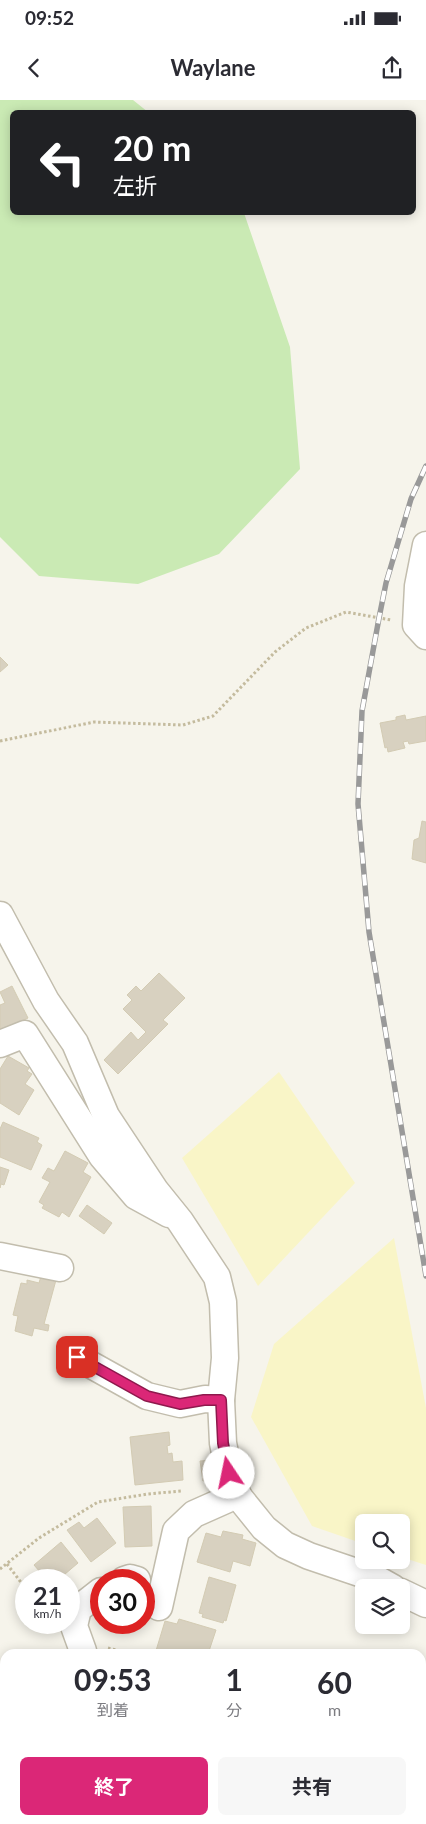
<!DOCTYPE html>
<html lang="ja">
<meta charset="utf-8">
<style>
body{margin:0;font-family:Lato,"Noto Sans JP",sans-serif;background:#f7f7f7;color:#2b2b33;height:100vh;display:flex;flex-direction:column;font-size:19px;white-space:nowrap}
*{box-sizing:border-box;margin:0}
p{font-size:16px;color:#7c7c81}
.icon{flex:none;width:28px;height:28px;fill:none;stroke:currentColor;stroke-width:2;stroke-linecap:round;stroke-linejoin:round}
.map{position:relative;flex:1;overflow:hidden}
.drawer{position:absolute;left:0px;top:1549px;width:426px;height:176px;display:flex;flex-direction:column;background:#fff;border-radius:15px 15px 0 0;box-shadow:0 2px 12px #0003}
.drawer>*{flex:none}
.banner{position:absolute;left:10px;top:10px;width:406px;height:105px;border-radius:8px;box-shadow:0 2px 12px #0003;background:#202124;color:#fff;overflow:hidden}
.buttons{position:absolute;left:355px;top:1414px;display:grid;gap:10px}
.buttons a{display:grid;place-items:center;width:55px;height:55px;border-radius:8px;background:#fff;box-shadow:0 2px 12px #0003;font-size:25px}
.speed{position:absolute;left:15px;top:1469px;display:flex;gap:10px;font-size:25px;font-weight:700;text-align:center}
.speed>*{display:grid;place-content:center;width:65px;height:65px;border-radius:50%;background:#fff;box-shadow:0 2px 12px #0003;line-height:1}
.speed small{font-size:12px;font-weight:400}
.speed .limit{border:8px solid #d22;background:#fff;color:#111}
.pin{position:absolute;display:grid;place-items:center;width:42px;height:42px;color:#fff;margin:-21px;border-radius:10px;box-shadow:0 2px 8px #0006}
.me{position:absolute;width:55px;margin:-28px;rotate:349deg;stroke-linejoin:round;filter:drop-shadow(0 0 4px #0008)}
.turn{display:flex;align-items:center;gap:18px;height:105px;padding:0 20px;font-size:22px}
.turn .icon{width:65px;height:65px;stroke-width:2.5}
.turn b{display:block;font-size:35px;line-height:42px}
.eta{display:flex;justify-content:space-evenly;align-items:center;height:85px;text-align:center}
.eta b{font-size:30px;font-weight:700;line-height:35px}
.button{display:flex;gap:10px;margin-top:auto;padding:10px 20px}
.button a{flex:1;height:58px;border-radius:8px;background:#db2777;color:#fff;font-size:20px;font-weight:700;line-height:58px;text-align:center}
.button a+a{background:#f7f7f7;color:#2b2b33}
.status{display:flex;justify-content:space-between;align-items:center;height:35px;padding:0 25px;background:#fff;direction:ltr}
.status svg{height:14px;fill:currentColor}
header{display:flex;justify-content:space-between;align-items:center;height:65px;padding:0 20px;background:#fff;font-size:22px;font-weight:700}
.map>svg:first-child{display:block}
.green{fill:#caeab4}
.sand{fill:#f9f5c7}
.building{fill:#d8d1c0;stroke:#d3cbb3}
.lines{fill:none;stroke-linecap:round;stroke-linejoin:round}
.minor-casing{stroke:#c2bdad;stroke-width:29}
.path{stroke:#c4bb9e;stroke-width:3;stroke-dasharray:2.5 2.5;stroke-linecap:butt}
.minor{stroke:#fff;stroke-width:26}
.rail-casing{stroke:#999;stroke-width:5.5}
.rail{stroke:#fff;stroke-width:4;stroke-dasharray:11;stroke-linecap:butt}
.route-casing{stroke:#8e194d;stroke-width:12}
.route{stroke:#db2777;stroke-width:9}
</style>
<div class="status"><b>09:52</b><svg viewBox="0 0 49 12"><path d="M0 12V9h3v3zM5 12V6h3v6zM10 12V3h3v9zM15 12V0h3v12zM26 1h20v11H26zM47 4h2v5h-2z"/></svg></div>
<header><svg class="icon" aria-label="back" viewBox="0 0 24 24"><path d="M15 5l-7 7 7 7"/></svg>Waylane<svg class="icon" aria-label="share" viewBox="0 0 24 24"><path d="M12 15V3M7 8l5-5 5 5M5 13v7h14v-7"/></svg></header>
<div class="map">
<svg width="426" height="1724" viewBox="0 0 426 1724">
<rect width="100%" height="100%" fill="#f6f4eb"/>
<!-- green -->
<path class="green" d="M0,0H133L148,12H12V112L244,113L290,247L300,369L219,454L138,484L39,476L0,437Z"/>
<!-- sand -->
<g class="sand">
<path d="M279,972L355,1083L258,1186L182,1058Z"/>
<path d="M394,1138L426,1308V1465L401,1457V1422H364V1444L312,1426L251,1317L274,1244Z"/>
</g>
<!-- building -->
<g class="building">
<path d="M0,557L8,565L0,572Z"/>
<path d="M405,615L406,620L426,616V641L409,644L408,641L403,642L405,648L388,652L387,647L385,648L380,623L396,620V617Z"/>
<path d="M422,721L426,722V763L412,759L414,740L419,738Z"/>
<path d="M159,873L185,898L163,920L168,924L118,974L104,960L131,932L138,940L146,932L123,909L132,900L127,895L136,886L141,891Z"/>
<path d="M12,886L28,918L4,930L0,936V905L5,903L0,892Z"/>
<path d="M8,956L29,968L27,971L32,974L25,984L34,990L19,1015L0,1003V969Z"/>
<path d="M3,1022L39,1038L37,1042L42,1045L31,1070L0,1057V1029Z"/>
<path d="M65,1051L88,1063L83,1072L91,1077L69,1117L62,1112L59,1117L42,1108L44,1105L39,1102L50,1082L42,1078L48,1068L54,1071Z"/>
<path d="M0,1067L9,1070L4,1085L1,1084L0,1088Z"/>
<path d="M87,1105L112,1123L104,1134L79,1116Z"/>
<path d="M41,1176L56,1180L44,1224L49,1225L48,1231L34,1228L32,1236L15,1231L18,1216L13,1215L21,1183L27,1184V1180L39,1183Z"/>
<path d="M169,1332L170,1345L167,1346L168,1354L172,1353L173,1362L182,1361L183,1380L135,1385L130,1337Z"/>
<path d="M214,1360L217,1379L203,1381L200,1361Z"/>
<path d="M151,1406L152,1446L125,1447L123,1407Z"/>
<path d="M97,1418L116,1443L91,1462L67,1430L79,1422L84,1428Z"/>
<path d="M223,1431L243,1435L242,1439L256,1443L250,1466L233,1461L230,1472L197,1462L206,1433L221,1437Z"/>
<path d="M61,1442L78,1463L58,1480H47L34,1465Z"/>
<path d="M209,1477L236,1485L226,1521L224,1520L223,1523L202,1517L203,1514L199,1513Z"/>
<path d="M179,1519L216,1530L208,1554H155L165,1521L177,1524Z"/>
<path d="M423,1650H426V1691V1686H421V1664L424,1663Z"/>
</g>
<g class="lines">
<!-- minor casing -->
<g class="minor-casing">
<g id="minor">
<path d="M426,445L418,486L416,525L426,536"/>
<path d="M0,815L46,901L75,943L106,1016L155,1090L180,1121L217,1177L223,1202L225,1258L221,1300L223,1343L229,1373L239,1397L264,1428L285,1445L309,1456L377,1479L393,1488"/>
<path d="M0,944L25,934L102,1056L136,1096L169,1114"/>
<path d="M0,1156L60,1168"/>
<path d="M77,1257L147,1296L180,1304L205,1299L221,1300"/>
<path d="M124,1480L130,1478L137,1480"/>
<path d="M401,1492L426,1504"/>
<path d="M159,1507L176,1431L194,1414L230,1398L239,1397"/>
<path d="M83,1551L74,1526L78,1509L101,1491"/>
<path d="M0,1680L5,1683"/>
<path d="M137,1720L154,1724"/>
</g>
</g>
<!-- path -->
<g class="path">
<path d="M0,641L94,622L183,625L213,616L275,552L306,528L346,512L391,520"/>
<path d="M7,1464L26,1489"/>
<path d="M0,1469L39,1438L98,1402L148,1394L181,1391"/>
<path d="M108,1548L120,1551"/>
</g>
<!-- minor -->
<use href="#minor" class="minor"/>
<!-- rail casing -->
<g class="rail-casing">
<path id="rail" d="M426,366L411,399L386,483L379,518L362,611L358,704L369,832L426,1176"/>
</g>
<!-- rail -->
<use href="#rail" class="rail"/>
</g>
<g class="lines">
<!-- route casing -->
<g class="route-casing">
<path id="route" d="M77,1257L147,1296L180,1304L204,1300H221L223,1343L229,1373"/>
</g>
<!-- route -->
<use href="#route" class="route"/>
</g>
</svg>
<div class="buttons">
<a><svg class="icon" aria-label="search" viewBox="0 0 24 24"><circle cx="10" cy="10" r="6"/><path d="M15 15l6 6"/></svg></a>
<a><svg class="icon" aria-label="layers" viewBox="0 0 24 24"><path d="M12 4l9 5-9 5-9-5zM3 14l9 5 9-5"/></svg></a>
</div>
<div class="speed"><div>21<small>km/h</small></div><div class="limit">30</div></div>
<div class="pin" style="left:77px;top:1257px;background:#d93025"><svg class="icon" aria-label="arrive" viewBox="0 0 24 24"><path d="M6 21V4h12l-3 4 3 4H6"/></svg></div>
<svg class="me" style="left:229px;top:1373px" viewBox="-20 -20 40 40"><circle r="19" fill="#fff"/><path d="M0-13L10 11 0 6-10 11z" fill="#db2777"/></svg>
<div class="banner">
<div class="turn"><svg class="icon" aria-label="left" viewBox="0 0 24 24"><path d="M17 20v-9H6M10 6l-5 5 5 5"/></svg><div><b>20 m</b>左折</div></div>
</div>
<section class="drawer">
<div class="eta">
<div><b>09:53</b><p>到着</p></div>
<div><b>1</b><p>分</p></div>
<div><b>60</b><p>m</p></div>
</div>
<div class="button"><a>終了</a><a>共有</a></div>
</section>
</div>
